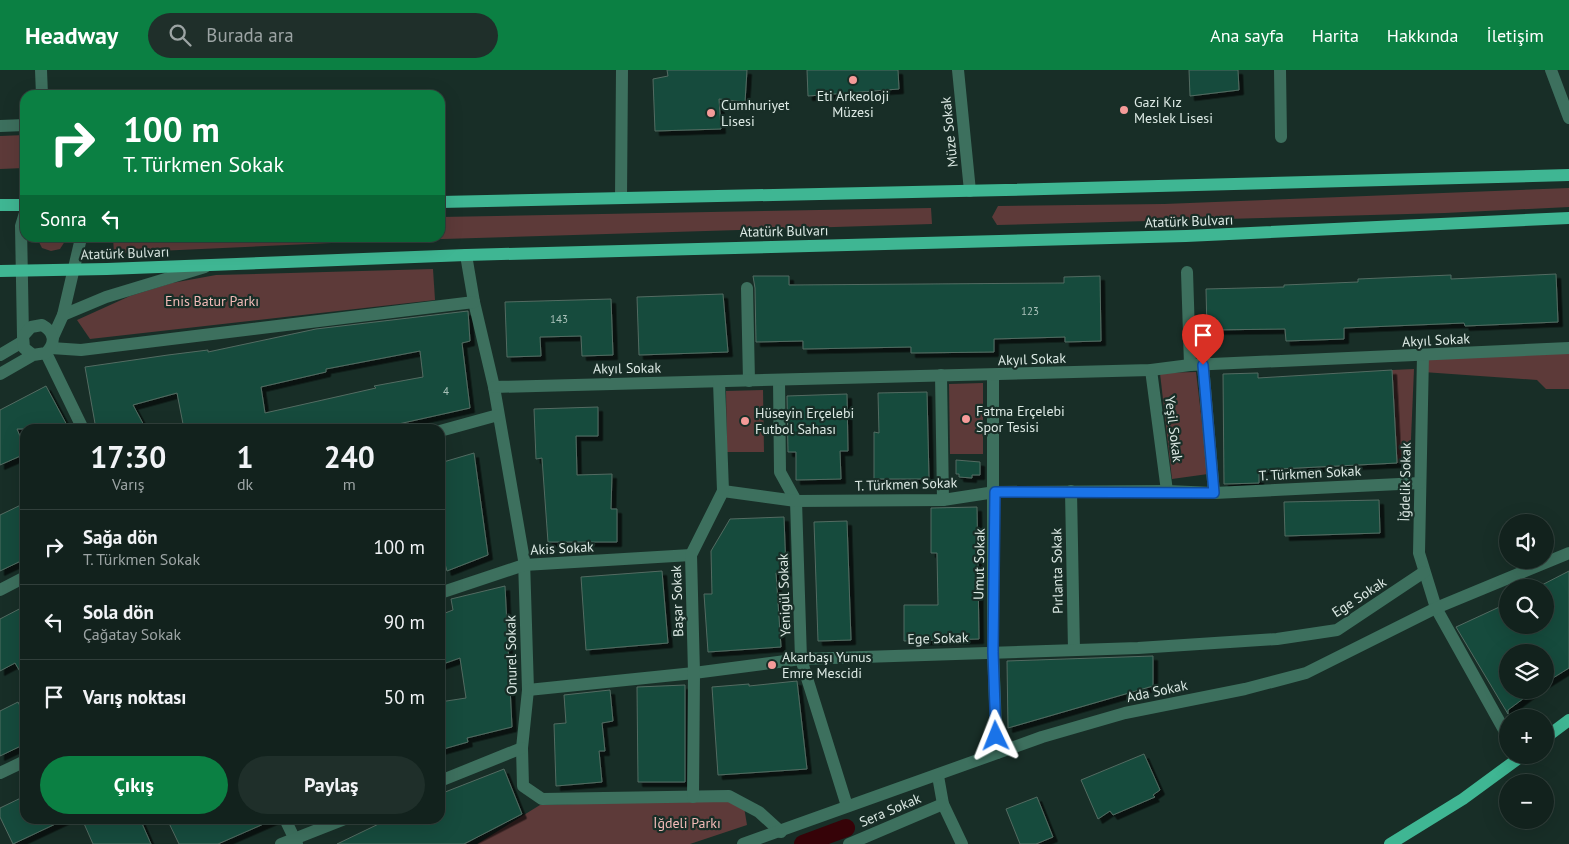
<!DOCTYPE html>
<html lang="tr">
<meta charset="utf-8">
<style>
body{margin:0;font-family:"PT Sans",sans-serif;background:#1f2f2a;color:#f1f3f6;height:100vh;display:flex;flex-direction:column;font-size:19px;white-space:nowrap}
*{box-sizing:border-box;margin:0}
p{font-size:16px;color:#9ca4a4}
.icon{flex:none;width:28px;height:28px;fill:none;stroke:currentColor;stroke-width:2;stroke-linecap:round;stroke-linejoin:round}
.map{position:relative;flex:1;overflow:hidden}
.details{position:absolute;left:20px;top:354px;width:425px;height:400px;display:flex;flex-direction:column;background:#12221d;border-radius:15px;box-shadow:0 5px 20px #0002,0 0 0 1px #313f3b}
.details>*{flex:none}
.hud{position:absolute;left:20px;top:20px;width:425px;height:152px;border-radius:15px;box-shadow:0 5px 20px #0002,0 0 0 1px #313f3b;background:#0b8043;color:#fff;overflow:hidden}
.controls{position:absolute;left:1499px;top:444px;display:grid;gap:10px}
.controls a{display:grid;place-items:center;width:55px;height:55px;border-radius:50%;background:#12221d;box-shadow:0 5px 20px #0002,0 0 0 1px #313f3b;font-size:25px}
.pin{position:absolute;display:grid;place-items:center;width:42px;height:42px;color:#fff;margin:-51px -21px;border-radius:50% 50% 50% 0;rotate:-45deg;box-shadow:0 0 5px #0007}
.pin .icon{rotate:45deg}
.me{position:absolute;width:55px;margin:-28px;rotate:358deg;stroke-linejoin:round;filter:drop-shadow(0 0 4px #0008)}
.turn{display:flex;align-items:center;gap:18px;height:105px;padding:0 20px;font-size:22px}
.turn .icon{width:65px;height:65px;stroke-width:2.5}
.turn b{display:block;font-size:35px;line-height:42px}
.then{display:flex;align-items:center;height:48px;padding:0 20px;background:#0003;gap:10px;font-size:19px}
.eta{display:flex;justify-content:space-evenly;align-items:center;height:85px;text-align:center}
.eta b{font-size:30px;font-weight:600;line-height:35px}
.button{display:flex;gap:10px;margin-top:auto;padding:10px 20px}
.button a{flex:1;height:58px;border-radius:30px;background:#0b8043;color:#fff;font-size:20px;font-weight:600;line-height:58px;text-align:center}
.button a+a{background:#1f2f2a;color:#f1f3f6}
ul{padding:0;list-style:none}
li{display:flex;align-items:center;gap:15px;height:75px;padding:0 20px;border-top:1px solid #313f3b}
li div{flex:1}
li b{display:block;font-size:19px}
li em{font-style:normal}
header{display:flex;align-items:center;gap:30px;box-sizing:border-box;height:70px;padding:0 25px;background:#0b8043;color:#fff}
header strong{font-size:24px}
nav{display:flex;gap:28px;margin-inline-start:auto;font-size:18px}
.search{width:350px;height:45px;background:#1f2f2a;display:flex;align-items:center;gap:12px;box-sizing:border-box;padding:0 18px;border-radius:28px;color:#9ca4a4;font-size:19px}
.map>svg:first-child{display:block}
.green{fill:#5d3a39}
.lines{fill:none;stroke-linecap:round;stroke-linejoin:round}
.canal{stroke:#360308;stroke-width:18}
.building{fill:#154c3c;stroke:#536b62;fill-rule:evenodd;filter:url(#shadow)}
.street{stroke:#3d705e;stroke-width:12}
.primary{stroke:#3fb693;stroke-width:12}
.route-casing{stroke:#114b97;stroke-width:12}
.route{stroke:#1a73e8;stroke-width:9}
.poi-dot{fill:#f59b99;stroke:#182e27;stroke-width:2}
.labels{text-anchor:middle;stroke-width:4.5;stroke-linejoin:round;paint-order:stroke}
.number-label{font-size:11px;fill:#aac2ba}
.poi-label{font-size:14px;fill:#dce9e4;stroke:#182e27;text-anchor:start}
.street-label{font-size:14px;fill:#dce9e4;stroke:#182e27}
.park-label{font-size:14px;fill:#f3bbb8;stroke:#182e27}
</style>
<header>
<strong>Headway</strong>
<div class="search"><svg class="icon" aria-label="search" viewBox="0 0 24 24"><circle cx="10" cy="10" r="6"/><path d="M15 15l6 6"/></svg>Burada ara</div>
<nav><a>Ana sayfa</a><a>Harita</a><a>Hakkında</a><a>İletişim</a></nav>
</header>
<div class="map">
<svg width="1569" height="774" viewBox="0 0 1569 774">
<defs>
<filter id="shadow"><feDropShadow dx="4.5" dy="4.5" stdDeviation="0" flood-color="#0009"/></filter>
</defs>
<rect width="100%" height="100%" fill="#182e27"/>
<!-- green -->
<g class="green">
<path d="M25,65V98L0,99V66Z"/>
<path d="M1569,118V137L1445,143L997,155L992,147L998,136L1164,134Z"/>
<path d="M931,138L932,154L376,171L114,183L113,168H440V147Z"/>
<path d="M37,168H67L60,179L51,181L42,178Z"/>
<path d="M433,199L435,230L90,269L77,250L130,226L172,213L216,205Z"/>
<path d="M1569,278V319H1546L1537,310L1423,302V285Z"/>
<path d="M1414,299L1410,392L1397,393L1392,300Z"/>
<path d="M1196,302L1208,404L1172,409L1160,303Z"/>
<path d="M983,313V384H950L949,314Z"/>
<path d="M763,320L764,382H727L726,321Z"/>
<path d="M723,730L744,737L747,755L690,774H477L540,735Z"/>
</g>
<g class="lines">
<!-- canal -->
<path class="canal" d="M803,774L846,758"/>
</g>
<!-- building -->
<g class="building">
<path d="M667,0H747L745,32L719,29L721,59L655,61L653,9L668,6Z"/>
<path d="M807,0H898L899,19L808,26Z"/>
<path d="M1189,0H1238L1239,20L1190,26Z"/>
<path d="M1556,204L1558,252L1465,256L1464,253L1344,258V269L1286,271L1285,259L1207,260L1206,219L1284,217V215L1358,212V209L1451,205V209Z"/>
<path d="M753,206H789V215L1064,213V207L1100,206L1101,271L1065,272V267L994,269V282L911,283V277L803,279V271L756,272L755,218Z"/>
<path d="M723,224L728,282L639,285L637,227Z"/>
<path d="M611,229L613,285L582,286L581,266L540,267L541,286L507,287L505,232Z"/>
<path d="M468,241L470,271L462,273L470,338L376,359H184L177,323L133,335L146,359H96L85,297L168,285L208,280V282L316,259ZM420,281L423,307L374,316L376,318L265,343L261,317L326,302V299Z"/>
<path d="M1392,300L1397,393L1259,400V413L1224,414L1223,304L1258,303V308Z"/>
<path d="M46,316L69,359H17L25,378V384L0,395V340Z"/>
<path d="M927,322L929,409H874V362L879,363L878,323Z"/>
<path d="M847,324L848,381H840L841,409L796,410V382H788L787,326Z"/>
<path d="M598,337V366H576L577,405L612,404L611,439H617V472H548L542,388L536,389L534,339Z"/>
<path d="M474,383L488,485L447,501L440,476V393Z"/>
<path d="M956,390L980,392V405H972V408L959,407V404H956Z"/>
<path d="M1379,430L1380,463L1285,466L1284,432Z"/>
<path d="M25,433V489L0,501V445Z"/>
<path d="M977,437L979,569L904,571V535H938L937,483H931V438Z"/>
<path d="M784,447L786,502L776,503L781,577L708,582L704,524H712L711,481L730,449Z"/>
<path d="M847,451L851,570L818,571L814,452Z"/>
<path d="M662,501L668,573L586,580L581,507Z"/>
<path d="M1569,501V598L1545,613V582H1508V620H1535L1508,640V644L1456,557L1508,533V555H1545V518H1536Z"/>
<path d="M505,516L512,657L467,668L468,672L440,680V632L466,628L460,588L440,595V545L453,540L451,529Z"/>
<path d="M25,536V610L15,593L0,601V549Z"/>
<path d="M1153,586V616L1008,658L1007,591Z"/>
<path d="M797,611L807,699L718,705L712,617L749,614V616Z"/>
<path d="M685,615V712H638L637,617Z"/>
<path d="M610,620L613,651L602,653L605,681H599L602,712L556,716L554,654L566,653L564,625Z"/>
<path d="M18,632L25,646V674L0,686V641Z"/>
<path d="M1144,684L1160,720L1153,725L1155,727L1113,745L1110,741L1098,749L1081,710Z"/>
<path d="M504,699L522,744L464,774H337L389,749H440V724Z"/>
<path d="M25,726V749H66L13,774L0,747V738Z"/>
<path d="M1037,727L1053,767L1036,774H1020L1006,739Z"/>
<path d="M82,749H140L151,774H93Z"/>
<path d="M167,749H275L218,774H179Z"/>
</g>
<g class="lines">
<!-- street -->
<g class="street">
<path d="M41,0L42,25"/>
<path d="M958,0L970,121"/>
<path d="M1280,0L1281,67"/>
<path d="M1551,0L1569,48"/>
<path d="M0,56L25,55"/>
<path d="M621,128L622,0"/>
<path d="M466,185L474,232L494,317L524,490L528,620L522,678L523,716L542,729L729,726L759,742L781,762"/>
<path d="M1187,202L1190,295"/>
<path d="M747,218L749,311"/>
<path d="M63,245L106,227L205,197"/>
<path d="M23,266L21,156L25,143"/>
<path d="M53,267L63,245L81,168"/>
<path d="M51,278L81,280L474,232"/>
<path d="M46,283L83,359"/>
<path d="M0,285L22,272"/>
<path d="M1423,285L1419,483L1436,538L1508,667"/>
<path d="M1203,295L1214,423"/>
<path d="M1151,300L1167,421"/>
<path d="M0,304L33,285L46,283C56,273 55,262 42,255L31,257L23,266L24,278L33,285"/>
<path d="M941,305L943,430"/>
<path d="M993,305V581L997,683"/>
<path d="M779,310L780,402L796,431L801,589L847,736"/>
<path d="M494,317L1151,300L1190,295L1569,278"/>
<path d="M440,361L498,345"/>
<path d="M723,421L796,431L943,430L995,422L1167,421L1214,423L1420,413"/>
<path d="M1071,421L1074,580"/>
<path d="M0,520L25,507"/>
<path d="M440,523L524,495L691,485"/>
<path d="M528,620L694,603L801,589L1138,578L1277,569L1337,560L1424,502"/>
<path d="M0,703L25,691"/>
<path d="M938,706L943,734L962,774"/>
<path d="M440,711L522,678"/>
<path d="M693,727L694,603L691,485L723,421L719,312"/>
<path d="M285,749L297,774"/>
<path d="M281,774L345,749"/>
<path d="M743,774L1042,667L1125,643L1245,619L1306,603L1436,538L1569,483"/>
<path d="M849,774L943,734"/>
</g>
<!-- primary -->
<g class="primary">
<path d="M440,132L1005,120L1569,105"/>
<path d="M0,135H25"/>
<path d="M0,201L107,199L466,185L1186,166L1569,148"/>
<path d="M1545,668L1569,650"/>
<path d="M1390,774L1463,729L1523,685"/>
</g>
</g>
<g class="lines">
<!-- route casing -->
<g class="route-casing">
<path id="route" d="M996,666L993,582L995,422L1214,423L1203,295"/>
</g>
<!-- route -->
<use href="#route" class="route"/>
</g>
<!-- markers -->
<g class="poi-dot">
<circle cx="853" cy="10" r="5"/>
<circle cx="1124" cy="40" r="5"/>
<circle cx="711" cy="43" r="5"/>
<circle cx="966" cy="349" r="5"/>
<circle cx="745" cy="351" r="5"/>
<circle cx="772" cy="595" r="5"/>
</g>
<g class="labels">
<!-- number labels -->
<g class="number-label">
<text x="1030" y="245">123</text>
<text x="559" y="253">143</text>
<text x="446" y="325">4</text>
</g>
<!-- poi labels -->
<g class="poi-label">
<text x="853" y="31" text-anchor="middle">Eti Arkeoloji<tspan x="853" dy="16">Müzesi</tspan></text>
<text x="1134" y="37">Gazi Kız<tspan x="1134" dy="16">Meslek Lisesi</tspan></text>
<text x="721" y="40">Cumhuriyet<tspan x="721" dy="16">Lisesi</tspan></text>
<text x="976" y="346">Fatma Erçelebi<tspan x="976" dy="16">Spor Tesisi</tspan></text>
<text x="755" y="348">Hüseyin Erçelebi<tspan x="755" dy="16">Futbol Sahası</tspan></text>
<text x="782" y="592">Akarbaşı Yunus<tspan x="782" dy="16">Emre Mescidi</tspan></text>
</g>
<!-- street labels -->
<g class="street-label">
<text transform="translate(949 62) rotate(-96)" y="5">Müze Sokak</text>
<text transform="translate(1189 151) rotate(-2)" y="5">Atatürk Bulvarı</text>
<text transform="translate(784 161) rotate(-1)" y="5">Atatürk Bulvarı</text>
<text transform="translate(125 183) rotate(-2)" y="5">Atatürk Bulvarı</text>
<text transform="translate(1436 270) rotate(-3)" y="5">Akyıl Sokak</text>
<text transform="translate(1032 289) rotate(-2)" y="5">Akyıl Sokak</text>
<text transform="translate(627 298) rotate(-1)" y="5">Akyıl Sokak</text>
<text transform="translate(1174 359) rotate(83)" y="5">Yeşil Sokak</text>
<text transform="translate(1310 403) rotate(-3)" y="5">T. Türkmen Sokak</text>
<text transform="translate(1405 412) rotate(-89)" y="5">İğdelik Sokak</text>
<text transform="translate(906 414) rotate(-2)" y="5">T. Türkmen Sokak</text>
<text transform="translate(562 478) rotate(-3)" y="5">Akis Sokak</text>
<text transform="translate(979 494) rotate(-89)" y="5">Umut Sokak</text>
<text transform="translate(1057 501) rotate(-91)" y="5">Pırlanta Sokak</text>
<text transform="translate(784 525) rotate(-92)" y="5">Yenigül Sokak</text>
<text transform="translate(1359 527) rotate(-33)" y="5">Ege Sokak</text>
<text transform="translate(677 531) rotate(-92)" y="5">Başar Sokak</text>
<text transform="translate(938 568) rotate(-2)" y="5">Ege Sokak</text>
<text transform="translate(511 585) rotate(-91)" y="5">Onurel Sokak</text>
<text transform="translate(1157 621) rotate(-12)" y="5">Ada Sokak</text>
<text transform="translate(890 740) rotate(-23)" y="5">Sera Sokak</text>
</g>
<!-- park labels -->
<g class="park-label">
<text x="212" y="236">Enis Batur Parkı</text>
<text x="687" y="758">İğdeli Parkı</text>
</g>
</g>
</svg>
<div class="controls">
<a><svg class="icon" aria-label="sound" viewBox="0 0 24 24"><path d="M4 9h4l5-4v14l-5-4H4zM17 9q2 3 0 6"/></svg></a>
<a><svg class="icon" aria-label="search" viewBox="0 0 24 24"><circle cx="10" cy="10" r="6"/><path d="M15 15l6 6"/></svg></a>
<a><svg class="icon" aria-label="layers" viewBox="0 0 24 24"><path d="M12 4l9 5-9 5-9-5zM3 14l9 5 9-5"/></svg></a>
<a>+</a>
<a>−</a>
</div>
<div class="pin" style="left:1203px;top:295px;background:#d93025"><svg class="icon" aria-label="arrive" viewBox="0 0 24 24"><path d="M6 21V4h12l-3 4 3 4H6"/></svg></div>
<svg class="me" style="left:996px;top:666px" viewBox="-20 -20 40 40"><path d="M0-17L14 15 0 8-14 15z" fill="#1a73e8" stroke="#fff" stroke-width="4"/></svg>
<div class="hud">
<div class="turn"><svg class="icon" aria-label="right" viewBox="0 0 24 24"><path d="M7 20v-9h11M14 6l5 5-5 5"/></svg><div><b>100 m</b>T. Türkmen Sokak</div></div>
<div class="then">Sonra<svg class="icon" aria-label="left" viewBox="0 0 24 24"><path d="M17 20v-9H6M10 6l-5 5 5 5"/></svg></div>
</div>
<section class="details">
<div class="eta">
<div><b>17:30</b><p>Varış</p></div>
<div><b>1</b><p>dk</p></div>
<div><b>240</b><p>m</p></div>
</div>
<ul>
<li><svg class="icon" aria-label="right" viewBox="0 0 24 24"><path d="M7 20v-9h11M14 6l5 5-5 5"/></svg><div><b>Sağa dön</b><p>T. Türkmen Sokak</p></div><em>100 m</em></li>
<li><svg class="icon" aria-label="left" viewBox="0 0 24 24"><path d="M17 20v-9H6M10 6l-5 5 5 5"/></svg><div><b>Sola dön</b><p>Çağatay Sokak</p></div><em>90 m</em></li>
<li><svg class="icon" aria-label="arrive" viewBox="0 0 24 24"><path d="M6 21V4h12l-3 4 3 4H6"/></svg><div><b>Varış noktası</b></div><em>50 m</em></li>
</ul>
<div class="button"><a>Çıkış</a><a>Paylaş</a></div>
</section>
</div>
